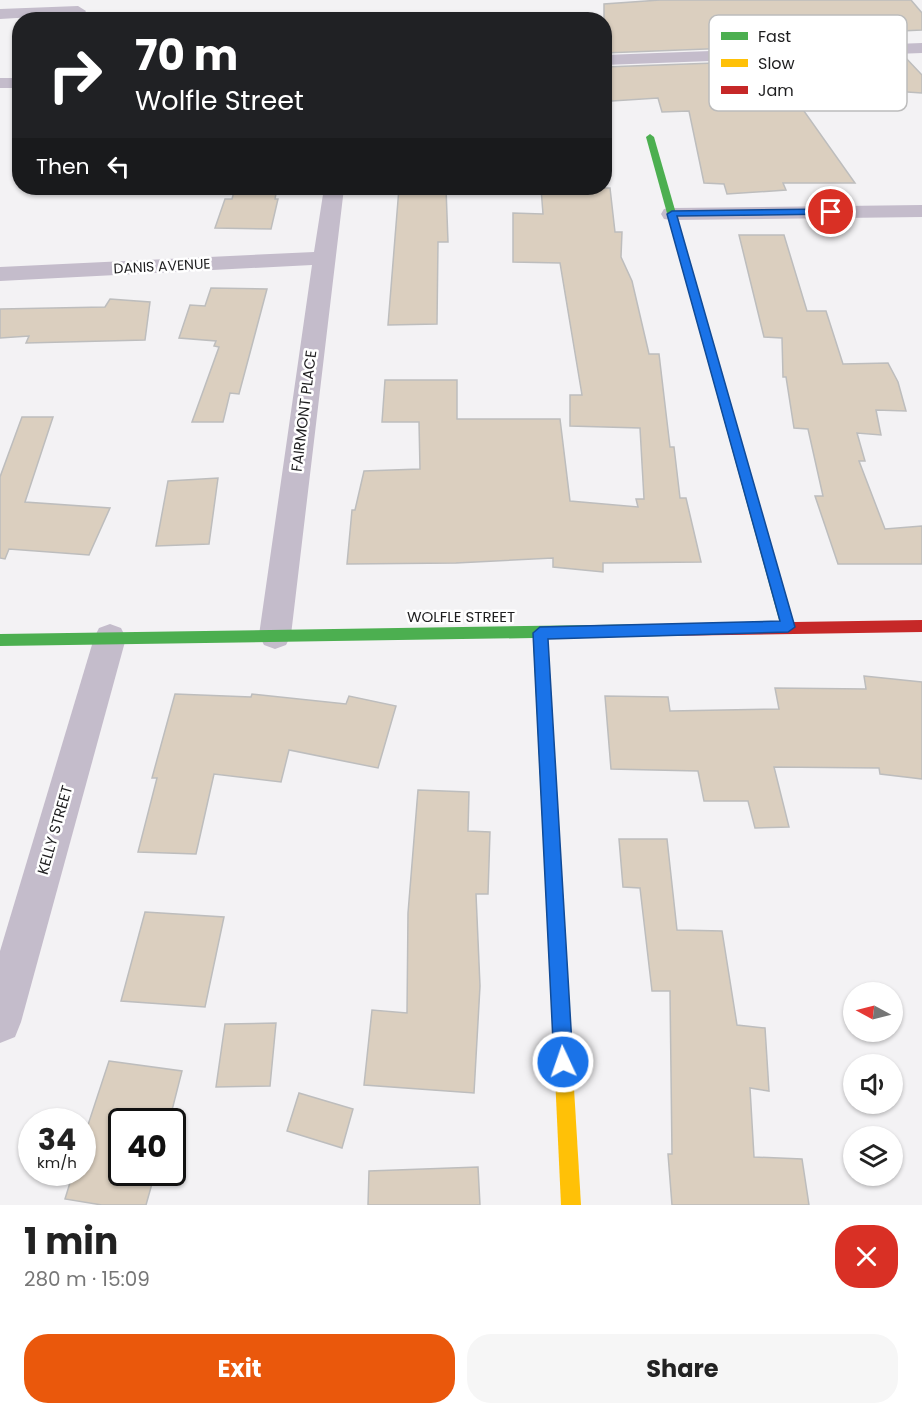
<!DOCTYPE html>
<meta charset="utf-8">
<style>
body{margin:0;font-family:Poppins,sans-serif;background:#f6f6f6;color:#222;height:100vh;display:flex;flex-direction:column;font-size:22px;white-space:nowrap}
*{box-sizing:border-box;margin:0}
p{font-size:20px;color:#767676}
.icon{flex:none;width:33px;height:33px;fill:none;stroke:currentColor;stroke-width:2;stroke-linecap:round;stroke-linejoin:round}
.map{position:relative;height:1205px;overflow:hidden}
.drawer{display:flex;flex-direction:column;background:#fff;flex:1}
.drawer>*{flex:none}
.top-card{position:absolute;left:12px;top:12px;width:600px;height:183px;border-radius:24px;box-shadow:0 2px 4px #0004;background:#202124;color:#fff;overflow:hidden}
.needle{width:39px;rotate:277deg}
.tools{position:absolute;left:843px;top:982px;display:grid;gap:12px}
.tools a{display:grid;place-items:center;width:60px;height:60px;border-radius:50%;background:#fff;box-shadow:0 2px 4px #0004;font-size:30px}
.speed{position:absolute;left:18px;top:1108px;display:flex;gap:12px;font-size:30px;font-weight:700;text-align:center}
.speed>*{display:grid;place-content:center;width:78px;height:78px;border-radius:50%;background:#fff;box-shadow:0 2px 4px #0004;line-height:1}
.speed small{font-size:15px;font-weight:400}
.speed .limit{border:3px solid #111;border-radius:9px;background:#fff;color:#111}
.pin{position:absolute;display:grid;place-items:center;width:51px;height:51px;color:#fff;margin:-26px;border:3px solid #fff;border-radius:50%;box-shadow:0 2px 6px #0007}
.me{position:absolute;width:66px;margin:-33px;rotate:357deg;stroke-linejoin:round;filter:drop-shadow(0 0 4px #0008)}
.turn{display:flex;align-items:center;gap:21px;height:126px;padding:0 24px;font-size:27px}
.turn .icon{width:78px;height:78px;stroke-width:2.5}
.turn b{display:block;font-size:42px;line-height:51px}
.then{display:flex;align-items:center;height:57px;padding:0 24px;background:#0003;gap:12px;font-size:22px}
.round{display:grid;place-items:center;flex:none;width:63px;height:63px;border-radius:24px;background:#f6f6f6}
.head{display:flex;align-items:center;justify-content:space-between;height:102px;padding:0 24px}
h1{font-size:36px;font-weight:700;line-height:45px}
.action{display:flex;gap:12px;margin-top:auto;padding:12px 24px}
.action a{flex:1;height:69px;border-radius:24px;background:#ea580c;color:#fff;font-size:24px;font-weight:700;line-height:69px;text-align:center}
.action a+a{background:#f6f6f6;color:#222}
.map>svg:first-child{display:block}
.building{fill:#dbcfbf;stroke:#bdbdbd;stroke-width:1.5}
.lines{fill:none;stroke-linecap:round;stroke-linejoin:round}
.street{fill:#c4bccb;fill-rule:evenodd}
.fast{fill:#4caf50;fill-rule:evenodd}
.slow{fill:#ffc107;fill-rule:evenodd}
.jam{fill:#c62828;fill-rule:evenodd}
.route{fill:#1a73e8;stroke:#114b97;stroke-width:1.5}
.labels{text-anchor:middle;stroke-width:5;stroke-linejoin:round;paint-order:stroke}
.far-street-label{font-size:14px;fill:#1e1e1f;stroke:#fff}
.street-label{font-size:15px;fill:#1e1e1f;stroke:#fff}
.key{fill:#fff;stroke:#bcbcbc;stroke-width:1.5}
.key-label{font-size:16px;fill:#1e1e1f}
</style>
<div class="map">
<svg width="922" height="1205" viewBox="0 0 922 1205">
<rect width="100%" height="100%" fill="#f3f2f4"/>
<!-- building -->
<g class="building">
<path d="M660,0H911L922,13V30L880,32L890,42L604,53V4Z"/>
<path d="M904,56L922,75V93L834,87L840,95L794,97L855,183H783L786,190L727,194L724,184L704,183L689,111L662,112L658,98L612,101L604,85V67Z"/>
<path d="M235,188H277L275,199H278L271,229L215,228L225,199H232Z"/>
<path d="M399,188H446L448,242H438L437,324L388,325Z"/>
<path d="M541,188H610L615,232H622L621,257L632,281L649,354H659L670,447H674L680,498H686L701,562L603,563V572L553,567V558L456,563L347,564L352,510H355L364,471L420,469L419,422H382L385,380H457V419H560L570,501L638,507L636,499H644L640,428L570,426V395H582L560,263L513,262V213L543,214Z"/>
<path d="M739,235H784L807,311H826L843,364L888,363L898,382L906,411L876,410L881,435L857,433L865,461H859L885,529L922,526V564H838L815,496H823L808,429L794,428L786,377H783L782,338L764,337Z"/>
<path d="M211,288L267,289L239,394L230,393L223,422H192L219,347L214,346L216,341L179,338L190,305L205,306Z"/>
<path d="M110,299L150,302L145,340L26,343L29,336L0,338V309L105,307Z"/>
<path d="M22,417H53L25,502L110,508L89,555L9,549L5,559L0,558V477Z"/>
<path d="M218,478L209,544L156,546L168,481Z"/>
<path d="M864,676L922,682V779L880,774L879,768L774,767L789,827L755,828L748,801H704L698,771L611,769L605,696L668,697L670,711L779,709L775,688L866,689Z"/>
<path d="M175,694L251,697L252,694L346,704L349,696L396,706L378,768L289,750L281,782L214,774L196,854L138,852L157,778H152Z"/>
<path d="M418,790L469,792L468,831L490,832L488,894H476L480,986L474,1093L364,1085L372,1010L407,1013L408,913Z"/>
<path d="M619,839H667L677,930L722,931L737,1025L765,1028L769,1091L750,1088L754,1157L802,1159L809,1205H672L668,1154H672L670,991H652L640,888L623,887Z"/>
<path d="M145,912L224,917L205,1007L121,1001Z"/>
<path d="M276,1023L270,1086L216,1087L225,1024Z"/>
<path d="M109,1061L182,1071L169,1122H122V1173H155L146,1205H102L65,1199L73,1173H82V1143Z"/>
<path d="M299,1093L353,1109L342,1148L287,1131Z"/>
<path d="M478,1167L480,1205H368L369,1171Z"/>
</g>
<g class="lines">
<!-- street -->
<g class="street">
<path d="M78,6L86,11L84,14L0,19V9Z"/>
<path d="M922,43V53L604,65V55Z"/>
<rect x="0" y="78" width="20" height="10"/>
<path d="M324,188H344L291,635L286,645L275,649L264,645L259,635L312,265L0,281V267L314,252Z"/>
<path d="M922,205V217L672,220L664,219L661,214L664,209L672,208Z"/>
<path d="M110,624L121,628L126,638L21,1022L15,1037L0,1043V951L94,638L99,628Z"/>
</g>
<!-- fast -->
<g class="fast">
<path d="M650,134L654,137L795,627L793,631H783L781,627L646,137Z"/>
<path d="M663,624L668,626L670,630L668,634L663,636L547,638L572,1055L570,1062L563,1064L556,1062L554,1055L533,638L0,646V634Z"/>
</g>
<!-- slow -->
<path class="slow" d="M563,1046L570,1048L572,1055L581,1205H561L554,1055L556,1048Z"/>
<!-- jam -->
<path class="jam" d="M922,620V632L663,636L658,634L656,630L658,626L663,624Z"/>
</g>
<!-- route -->
<path class="route" d="M831,209L836,212L834,214L677,216L795,627L788,632L548,639L573,1062L570,1069L563,1071L557,1069L554,1062L533,633L540,627L780,621L667,214L672,211Z"/>
<g class="labels">
<!-- far-street labels -->
<g class="far-street-label">
<text transform="translate(162 266) rotate(-3)" y="5">DANIS AVENUE</text>
</g>
<!-- street labels -->
<g class="street-label">
<text transform="translate(304 411) rotate(-83)" y="5">FAIRMONT PLACE</text>
<text x="461" y="622">WOLFLE STREET</text>
<text transform="translate(55 830) rotate(-74)" y="5">KELLY STREET</text>
</g>
</g>
<!-- legend -->
<rect x="709" y="15" width="198" height="96" rx="9" class="key"/>
<rect x="721" y="32" width="27" height="8" fill="#4caf50"/>
<rect x="721" y="59" width="27" height="8" fill="#ffc107"/>
<rect x="721" y="86" width="27" height="8" fill="#c62828"/>
<g class="key-label">
<text x="758" y="42">Fast</text>
<text x="758" y="69">Slow</text>
<text x="758" y="96">Jam</text>
</g>
</svg>
<div class="tools">
<a><svg class="needle" viewBox="-14 -14 28 28"><path d="M0-13l5 13h-10z" fill="#e53935"/><path d="M0 13l5-13h-10z" fill="#767676"/></svg></a>
<a><svg class="icon" aria-label="sound" viewBox="0 0 24 24"><path d="M4 9h4l5-4v14l-5-4H4zM17 9q2 3 0 6"/></svg></a>
<a><svg class="icon" aria-label="layers" viewBox="0 0 24 24"><path d="M12 4l9 5-9 5-9-5zM3 14l9 5 9-5"/></svg></a>
</div>
<div class="speed"><div>34<small>km/h</small></div><div class="limit">40</div></div>
<div class="pin" style="left:831px;top:212px;background:#d93025"><svg class="icon" aria-label="arrive" viewBox="0 0 24 24"><path d="M6 21V4h12l-3 4 3 4H6"/></svg></div>
<svg class="me" style="left:563px;top:1062px" viewBox="-20 -20 40 40"><circle r="17" fill="#1a73e8" stroke="#fff" stroke-width="3"/><path d="M0-11L8 9 0 5-8 9z" fill="#fff"/></svg>
<div class="top-card">
<div class="turn"><svg class="icon" aria-label="right" viewBox="0 0 24 24"><path d="M7 20v-9h11M14 6l5 5-5 5"/></svg><div><b>70 m</b>Wolfle Street</div></div>
<div class="then">Then<svg class="icon" aria-label="left" viewBox="0 0 24 24"><path d="M17 20v-9H6M10 6l-5 5 5 5"/></svg></div>
</div>
</div>
<section class="drawer">
<div class="head"><div><h1>1 min</h1><p>280 m · 15:09</p></div><a class="round" style="background:#d93025;color:#fff"><svg class="icon" aria-label="close" viewBox="0 0 24 24"><path d="M6 6l12 12M18 6L6 18"/></svg></a></div>
<div class="action"><a>Exit</a><a>Share</a></div>
</section>
